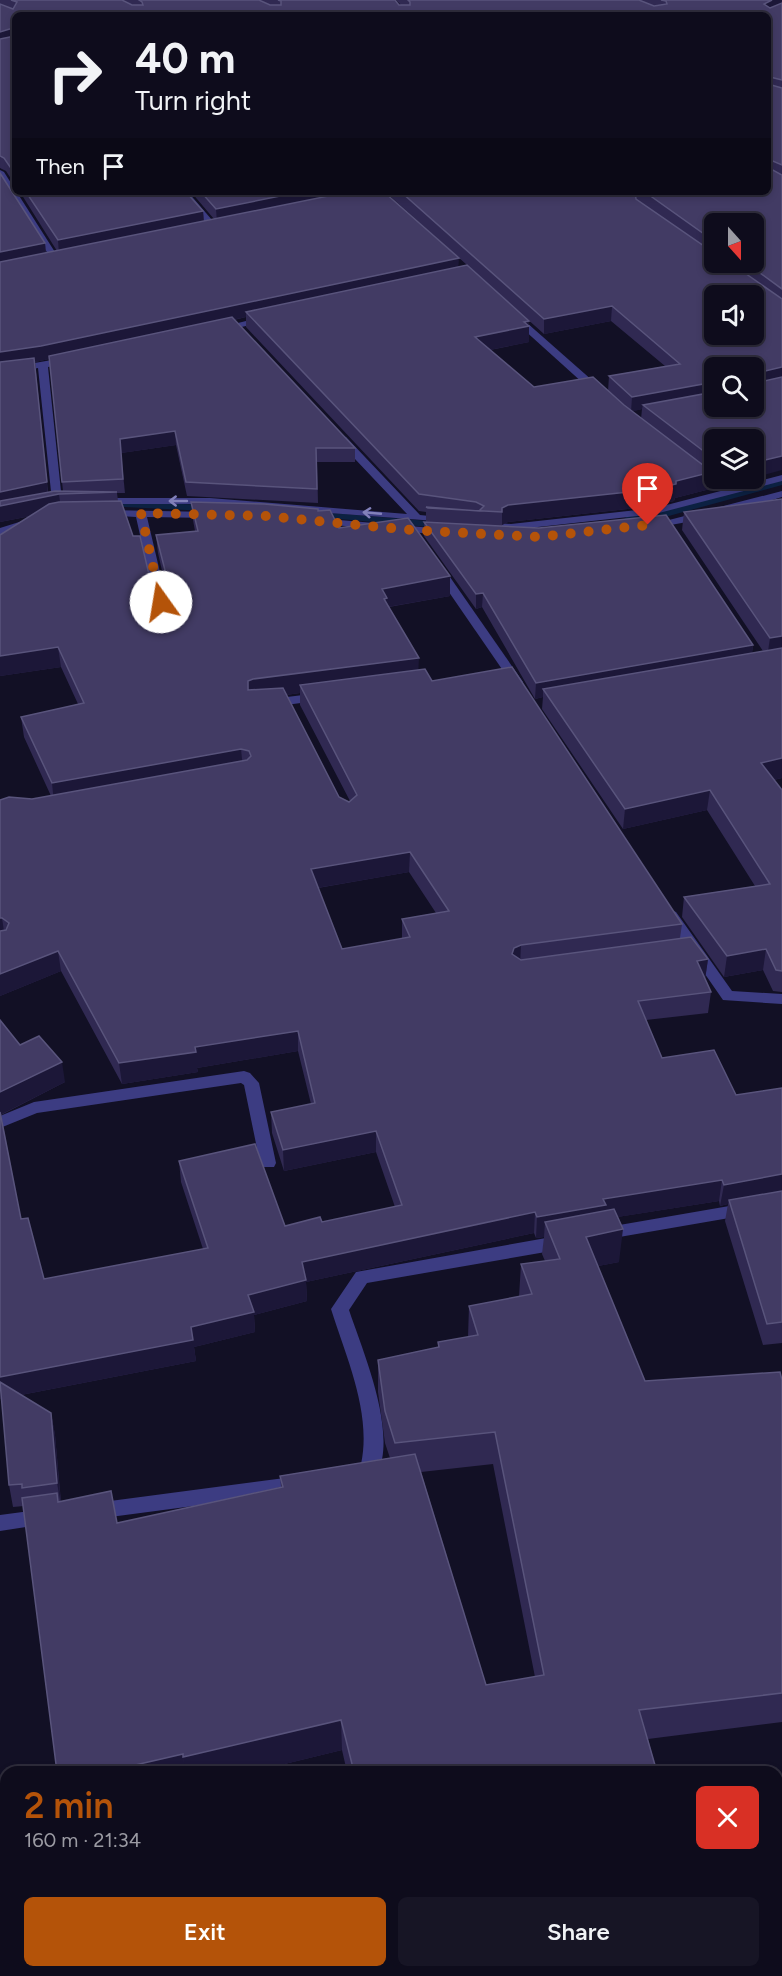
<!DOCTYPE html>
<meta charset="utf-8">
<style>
body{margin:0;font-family:Figtree,sans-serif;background:#171525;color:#f1f3f6;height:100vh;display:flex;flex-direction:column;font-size:22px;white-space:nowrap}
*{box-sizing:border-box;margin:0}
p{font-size:20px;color:#9b9ba3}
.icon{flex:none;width:33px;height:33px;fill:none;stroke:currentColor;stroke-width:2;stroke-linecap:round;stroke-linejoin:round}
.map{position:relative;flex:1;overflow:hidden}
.sheet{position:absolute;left:0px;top:1766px;width:783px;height:212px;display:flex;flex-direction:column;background:#0e0c1c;border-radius:18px 18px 0 0;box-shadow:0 3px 9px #0003,0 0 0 2px #2e2c3b}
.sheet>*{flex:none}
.hud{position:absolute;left:12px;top:12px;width:759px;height:183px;border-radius:9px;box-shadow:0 3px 9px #0003,0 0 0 2px #2e2c3b;background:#0e0c1c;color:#f1f3f6;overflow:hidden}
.needle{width:39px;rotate:159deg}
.controls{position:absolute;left:704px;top:213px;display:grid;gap:12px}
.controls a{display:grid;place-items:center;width:60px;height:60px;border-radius:9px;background:#0e0c1c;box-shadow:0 3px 9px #0003,0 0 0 2px #2e2c3b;font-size:30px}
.pin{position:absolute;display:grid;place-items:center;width:51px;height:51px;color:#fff;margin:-62px -26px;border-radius:50% 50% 50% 0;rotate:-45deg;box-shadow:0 0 6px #0007}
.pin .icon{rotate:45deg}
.me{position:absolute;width:66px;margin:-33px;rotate:347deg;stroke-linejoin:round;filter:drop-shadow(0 0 4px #0008)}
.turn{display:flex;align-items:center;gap:21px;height:126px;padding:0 24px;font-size:27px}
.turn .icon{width:78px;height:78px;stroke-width:2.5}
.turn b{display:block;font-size:42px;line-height:51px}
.then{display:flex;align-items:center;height:57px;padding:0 24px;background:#0003;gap:12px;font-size:22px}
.round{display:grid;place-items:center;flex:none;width:63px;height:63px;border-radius:9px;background:#171525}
.summary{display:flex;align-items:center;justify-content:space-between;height:102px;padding:0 24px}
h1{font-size:36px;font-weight:600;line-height:45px;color:#b45309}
.primary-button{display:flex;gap:12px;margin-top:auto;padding:12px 24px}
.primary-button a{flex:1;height:69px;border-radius:9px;background:#b45309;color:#fff;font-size:24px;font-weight:600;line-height:69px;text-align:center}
.primary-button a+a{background:#171525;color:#f1f3f6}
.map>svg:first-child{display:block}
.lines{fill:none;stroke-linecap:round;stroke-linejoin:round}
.stream{fill:#0c2142;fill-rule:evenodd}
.minor{fill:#3c3c82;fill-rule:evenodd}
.wall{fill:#302952;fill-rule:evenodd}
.shaded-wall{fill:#1c1738}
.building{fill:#423b64;stroke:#59547c;stroke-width:1.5;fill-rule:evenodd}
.oneway{stroke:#8281ba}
.route{stroke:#b45309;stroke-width:10;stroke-dasharray:0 18}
</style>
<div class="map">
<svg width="782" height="1976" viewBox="0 0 782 1976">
<rect width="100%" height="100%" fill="#121025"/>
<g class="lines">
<!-- stream -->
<g class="stream">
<path d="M782,479V485L665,517L628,522L624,519L628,516L664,511Z"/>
<path d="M107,501L207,505L211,508L207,511L104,506V502Z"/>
<path d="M320,512L440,522L444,525L440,528L317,517L316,515Z"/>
</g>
<!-- minor -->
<g class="minor">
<path d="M0,170L4,172L60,260L59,262L52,260L0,179Z"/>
<path d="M179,192H188L218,227V231H212Z"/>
<path d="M512,315H518L602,389V393H594L512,319Z"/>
<path d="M266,316L269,317V321L219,332L214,329Z"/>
<path d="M69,357L74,360L72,362L48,367L62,501L57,504L52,501L38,368L0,375V369Z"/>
<path d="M342,436L346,437L420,515L449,518V522L210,504H98L93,501L98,498H210L407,514L338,441L337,439Z"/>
<path d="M782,475V481L655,514L511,530L496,529L490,526L496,523L511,524L655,508Z"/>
<path d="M782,491V497C762,503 657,534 645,525L647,523L669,520Z"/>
<path d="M106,510L211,512L217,515L211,518L147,517L167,602L165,605H157L155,602L136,517L102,515V511Z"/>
<path d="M32,518L38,521L36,523L0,535V528Z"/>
<path d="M316,518L444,529L450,532L444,535L312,523V519Z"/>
<path d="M439,566L443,567L523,682V688H515L433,569Z"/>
<path d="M319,693L325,697L323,700L271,707L265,703L271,699Z"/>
<path d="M671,910L676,912L732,991L782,994V1004L723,1000L664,915Z"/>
<path d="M244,1071L250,1073L259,1083L276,1163L274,1167H262L260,1163L244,1085L241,1083L37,1113L0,1128V1116L34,1102Z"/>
<path d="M782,1197V1209L602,1240L596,1239L593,1234L596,1229L602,1228Z"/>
<path d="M563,1235L569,1237L572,1242L569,1247L563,1249L367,1283L349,1310C363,1352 398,1432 377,1475L359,1482L352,1480L349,1474L352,1468L361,1464C372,1413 346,1357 331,1309L356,1272Z"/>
<path d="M300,1476L307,1478L310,1484L307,1490L300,1492L95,1519L88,1517L85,1511L88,1505L95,1503Z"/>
<path d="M45,1509L52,1511L55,1517L52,1523L0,1531V1515Z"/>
<path d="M0,1845L6,1847V1913L0,1911Z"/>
<path d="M6,1965V1971H27L28,1976H4Z"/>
</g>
</g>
<!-- wall -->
<g class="wall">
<path d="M0,0H395L399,5H401L396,0H782V470L714,440V476L711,474L710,489L675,498L674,501L655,506L508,522L502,525V526L753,645L752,653L763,651L682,530L684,512L782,499V778L774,780L782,790V992L773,991L763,970L724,977L682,917L684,897L755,886L707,810L623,829L542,709L543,697L535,699L482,607L476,609L424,536V522H426V512L419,511L246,327V317L234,320L355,448V462H317L318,503L187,496L176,445L121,453L125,493H117L118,501L133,536L151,583L158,589L165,584L158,553L156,535L195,531L193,520L191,502L318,511L339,528L450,596L389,607L418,670L432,681L682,924L680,938L708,959L705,979L711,992L708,1013L646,1020L662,1058L736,1095L782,1088V1343L763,1345L725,1221L728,1204L720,1206L719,1201L617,1217L619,1262L598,1266L645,1381L782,1380V1722L648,1739L657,1772H347L342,1750L252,1772H57L24,1506L13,1507L9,1485L2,1399H0V1020L20,1045L65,1082L1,1115L21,1219L44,1279L203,1249L181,1182L179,1161L285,1226L322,1222L395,1207L376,1152L284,1171L272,1133L271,1112L311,1104L298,1051L197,1068L198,1072L122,1084L61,971L0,996V800L32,799L51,796L24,737L21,717L78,704L61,667L0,676V535L31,516L0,522L45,243L46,253L57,251L20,192H186L203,211L204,221L214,219L191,192H384L458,267L529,321V342L490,350L534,387L608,391L609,376L665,366L611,321L544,334L390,196V192H768L15,15V185L6,171L0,168ZM714,224L753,262H714ZM49,359L63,491L48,492L35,362ZM642,409L641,419L632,411ZM300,693V705L350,801L349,802L339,797L286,695ZM409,872L436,913L402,919V939L342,949L318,888ZM534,1233L536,1238L544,1237L542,1254L545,1261L521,1264L519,1297L469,1306L468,1337L438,1342V1347L378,1360V1392L385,1443L390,1458L280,1476L281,1487L117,1523L61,1502L55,1435L51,1413L21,1395L196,1361L194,1347L255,1332L254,1315L307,1301L306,1282ZM493,1464L535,1677L486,1685L421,1472Z"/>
<path d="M717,478H750L725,485Z"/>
<path d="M586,1971H745L744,1976H587Z"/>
</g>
<!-- shaded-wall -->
<g class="shaded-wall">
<path d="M772,0H782L781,6L764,15V4Z"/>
<path d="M13,28L15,40L0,44V32Z"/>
<path d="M300,192H366L217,223L216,209Z"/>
<path d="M203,211L204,225L59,254L58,240Z"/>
<path d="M45,243L46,256L0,266V252Z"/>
<path d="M459,258L458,272L246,312V317L35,362L48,496L59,494L61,510L0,522V352Z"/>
<path d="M612,306L611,321L544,334V319Z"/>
<path d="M529,321V342L475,353V337Z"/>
<path d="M782,367V377L753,388V374Z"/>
<path d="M714,382V397L643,405L642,409L631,412L632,397Z"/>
<path d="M175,431L176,445L121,453L125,493L120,439Z"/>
<path d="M782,456V470L753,478V463Z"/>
<path d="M712,472L710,489L675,498L674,501L655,506L508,522L502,525V508L508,505L676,481Z"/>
<path d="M726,478H750L725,485Z"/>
<path d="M450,576V596L387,607L382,589Z"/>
<path d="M483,593L482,607L476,609V594Z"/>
<path d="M782,636V655L767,658L770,638Z"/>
<path d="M753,645L751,660L543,689V697L535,699L536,683Z"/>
<path d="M58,647L61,667L0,676V656Z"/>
<path d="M419,658L418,677L300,685V693L254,699L249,701L248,681L253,679Z"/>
<path d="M241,749L243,769L54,803L52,783Z"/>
<path d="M782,758V778L758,783L761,763Z"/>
<path d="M710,790L707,810L623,829L625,809Z"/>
<path d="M410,852L409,872L311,889V869Z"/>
<path d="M0,918H2L5,938L0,939Z"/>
<path d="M521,945L520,966L512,954L514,948Z"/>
<path d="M766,949L763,970L724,977L727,956Z"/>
<path d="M58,951L61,971L0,996V974Z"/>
<path d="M708,959L705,980L697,961Z"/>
<path d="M298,1031V1051L197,1068L198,1072L122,1084L119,1063L195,1047Z"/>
<path d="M62,1062L65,1082L0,1115V1092Z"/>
<path d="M376,1131V1152L284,1171L283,1150Z"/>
<path d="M782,1174V1193L729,1200L728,1204L720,1206L724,1185Z"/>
<path d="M722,1180L719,1201L605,1219L545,1222L544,1237L536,1238L537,1217L603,1199Z"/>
<path d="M535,1212L534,1233L306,1282L307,1301L254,1315L255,1332L194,1347L196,1361L0,1399V1377L191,1327L248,1295L302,1262Z"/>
<path d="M623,1229L619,1262L583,1269L586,1237Z"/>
<path d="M51,1413L55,1435L61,1505L57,1483Z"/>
<path d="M341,1720L342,1750L252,1772H185L183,1757Z"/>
<path d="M183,1754L185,1772H105Z"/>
<path d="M93,1971H136L112,1976H94Z"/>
</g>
<!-- building -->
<g class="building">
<path d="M11,0H122L132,5H143L142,2L139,0H259L270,5H281V1L278,0H395L399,5H410V2L408,0H639L654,6L667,4L666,1L661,0H772L764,4L770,8L782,3V80L770,77L768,83V15H15V34L13,28L0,32V4L13,9L17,2Z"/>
<path d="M15,36V174L4,158L0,156V39Z"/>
<path d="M768,84L782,88V165L768,159Z"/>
<path d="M768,161L769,168L782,175V289L745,262H753V224H714V241L645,192H768Z"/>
<path d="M0,173L45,243L0,252Z"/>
<path d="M26,192H186L203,211L58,240Z"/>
<path d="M201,192H300L216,209Z"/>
<path d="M348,192H384L459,258L41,346L0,352V262Z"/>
<path d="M401,192H639H635L636,199L714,253V262H729L782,299V367L753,374V375V368H714V382L632,397L609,376L680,364L612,306L544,319ZM714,296H753V334H714Z"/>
<path d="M467,265L529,321L524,322L529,326L475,337L534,387L593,377L624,405L712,472L676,481V484L656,489L508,505L502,508V512L428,508L426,507L479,511L484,506L476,502L419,494L246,312Z"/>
<path d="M232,317L355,448H316L317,489L186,482L175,431L120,439L123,479L62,482L49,356Z"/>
<path d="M34,358L47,482L0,492V362Z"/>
<path d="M782,377V456L753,463V440H714V459L643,405L714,392V406H753V382L755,383Z"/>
<path d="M55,491L117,492L59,494L0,506V501Z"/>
<path d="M782,499V636L770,638L684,512Z"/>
<path d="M121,501L133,536H140L151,583L158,589L168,582L156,535L198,531L191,502L264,504L318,509V511L330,510L339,528L408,518L450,576L382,589L387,598L384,599L419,658L253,679L248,681V690L283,688L339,797L349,802L357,795L300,685L425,669L432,681L512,667L682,924L521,945L514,948L512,954L521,960L691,937L708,959L697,961L711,992L638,1001L662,1058L714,1050L736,1095L782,1088V1174L724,1185L722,1180L603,1199L606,1205L537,1217L535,1212L302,1262L306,1280L248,1295L254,1312L191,1327L193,1340L0,1377V1112L21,1219L28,1218L44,1279L208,1248L179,1161L255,1144L285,1226L320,1217L322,1222L402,1205L376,1131L283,1150L271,1112L315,1103L298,1031L195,1047L196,1052L119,1063L58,951L0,974V931L6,930L9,923L2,918H0V800L9,797L32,799L247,760L251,756L249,751L241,749L52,783L21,717L84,703L58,647L0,656V535L49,504L59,502ZM410,852L449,911L402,919L410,937L342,949L311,869Z"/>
<path d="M666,515L753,645L536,683L483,593L476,594L424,522L539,528Z"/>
<path d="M782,648V758L761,763L782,790V971L776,970L766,949L727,956L684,897L770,884L710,790L625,809L543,689Z"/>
<path d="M0,1020L20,1045L39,1036L62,1062L0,1092Z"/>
<path d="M782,1191V1322L767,1324L729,1200Z"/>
<path d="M614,1209L623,1229L586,1237L645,1381L780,1372L782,1380V1693L639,1710L657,1772H354L341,1720L183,1757V1754L105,1772H57L22,1498L57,1493L58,1502L111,1491L117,1523L283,1487L280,1476L415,1454L486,1685L544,1675L495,1432L395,1443L385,1411L378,1360L439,1347L438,1342L478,1335L469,1306L532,1294L521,1264L560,1259L545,1222Z"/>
<path d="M0,1382L51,1413L57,1483L22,1488V1484L9,1485Z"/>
<path d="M157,1971H273L274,1976H157Z"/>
<path d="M595,1971H611L596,1973Z"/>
</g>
<!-- one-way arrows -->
<defs><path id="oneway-shaft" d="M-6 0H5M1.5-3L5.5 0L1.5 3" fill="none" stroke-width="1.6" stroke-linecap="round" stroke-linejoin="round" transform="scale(1.5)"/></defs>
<g class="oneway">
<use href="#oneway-shaft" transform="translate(178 501) rotate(-180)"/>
<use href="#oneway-shaft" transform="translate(372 513) rotate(-175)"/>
</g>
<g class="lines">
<!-- route -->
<path class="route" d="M161,602L141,513L265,516L411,530L538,537L648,525"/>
</g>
</svg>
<div class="controls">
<a><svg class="needle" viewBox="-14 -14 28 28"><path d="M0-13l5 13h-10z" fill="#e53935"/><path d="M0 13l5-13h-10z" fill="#9b9ba3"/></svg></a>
<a><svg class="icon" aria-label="sound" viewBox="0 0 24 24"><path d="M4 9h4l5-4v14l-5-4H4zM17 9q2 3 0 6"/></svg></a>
<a><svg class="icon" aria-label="search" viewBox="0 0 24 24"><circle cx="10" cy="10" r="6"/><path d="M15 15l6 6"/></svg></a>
<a><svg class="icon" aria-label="layers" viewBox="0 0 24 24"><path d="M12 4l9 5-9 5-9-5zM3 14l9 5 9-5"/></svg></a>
</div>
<div class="pin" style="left:648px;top:525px;background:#d93025"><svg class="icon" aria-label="arrive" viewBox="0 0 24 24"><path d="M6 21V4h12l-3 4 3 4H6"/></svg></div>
<svg class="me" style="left:161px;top:602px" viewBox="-20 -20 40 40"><circle r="19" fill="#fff"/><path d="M0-13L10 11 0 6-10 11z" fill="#b45309"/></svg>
<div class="hud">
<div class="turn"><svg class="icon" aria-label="right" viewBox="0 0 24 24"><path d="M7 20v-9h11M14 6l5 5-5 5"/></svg><div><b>40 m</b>Turn right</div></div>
<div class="then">Then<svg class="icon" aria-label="arrive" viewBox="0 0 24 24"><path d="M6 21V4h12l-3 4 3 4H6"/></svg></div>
</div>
<section class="sheet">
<div class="summary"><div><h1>2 min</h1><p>160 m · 21:34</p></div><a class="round" style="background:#d93025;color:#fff"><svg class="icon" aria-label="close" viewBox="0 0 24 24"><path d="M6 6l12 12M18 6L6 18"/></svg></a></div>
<div class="primary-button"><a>Exit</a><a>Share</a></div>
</section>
</div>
